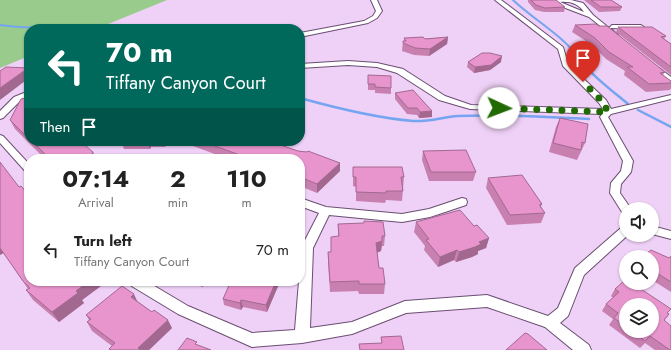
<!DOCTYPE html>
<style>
body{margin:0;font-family:Jost,sans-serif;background:#f6f6f6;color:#222;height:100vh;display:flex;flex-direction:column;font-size:15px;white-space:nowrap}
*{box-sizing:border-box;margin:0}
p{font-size:13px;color:#767676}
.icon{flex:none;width:22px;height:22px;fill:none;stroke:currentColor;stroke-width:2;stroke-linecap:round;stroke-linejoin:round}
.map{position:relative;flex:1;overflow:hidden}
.panel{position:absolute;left:24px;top:154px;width:281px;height:132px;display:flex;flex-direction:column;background:#fff;border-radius:16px;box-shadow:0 1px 3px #0004}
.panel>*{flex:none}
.hud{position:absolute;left:24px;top:24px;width:281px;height:122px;border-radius:16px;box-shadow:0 1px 3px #0004;background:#00695c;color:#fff;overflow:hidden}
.fabs{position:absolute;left:619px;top:202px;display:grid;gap:8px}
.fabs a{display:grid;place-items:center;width:40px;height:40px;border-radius:50%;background:#fff;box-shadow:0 1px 3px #0004;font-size:20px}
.pin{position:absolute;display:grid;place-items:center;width:34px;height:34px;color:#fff;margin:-41px -17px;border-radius:50% 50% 50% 0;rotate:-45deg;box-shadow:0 0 4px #0007}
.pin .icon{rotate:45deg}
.me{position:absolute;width:44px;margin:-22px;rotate:92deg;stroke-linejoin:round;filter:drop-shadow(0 0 3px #0008)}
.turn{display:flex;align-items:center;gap:14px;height:84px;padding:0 16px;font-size:18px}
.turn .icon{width:52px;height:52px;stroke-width:2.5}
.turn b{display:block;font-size:28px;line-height:34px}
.then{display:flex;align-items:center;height:38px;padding:0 16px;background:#0003;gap:8px;font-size:15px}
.eta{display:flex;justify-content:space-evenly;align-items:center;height:68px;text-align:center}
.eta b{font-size:24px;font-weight:700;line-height:28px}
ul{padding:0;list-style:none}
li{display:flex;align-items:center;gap:12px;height:56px;padding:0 16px}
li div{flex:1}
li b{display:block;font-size:15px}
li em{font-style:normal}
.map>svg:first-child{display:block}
.green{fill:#99cb8c}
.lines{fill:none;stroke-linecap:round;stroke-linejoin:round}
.stream-far1{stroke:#75a5f0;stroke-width:2}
.stream{stroke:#75a5f0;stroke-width:2.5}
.street-casing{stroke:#6a4f71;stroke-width:2}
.street{fill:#fff;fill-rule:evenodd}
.wall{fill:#c880b0;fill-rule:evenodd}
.shaded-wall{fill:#a26890}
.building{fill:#e895cd;stroke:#a26890}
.route{stroke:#216902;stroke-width:7;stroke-dasharray:0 12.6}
</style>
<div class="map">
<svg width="671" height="350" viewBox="0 0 671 350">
<rect width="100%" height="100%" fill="#efd0f7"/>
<!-- green -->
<path class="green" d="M0,0H167L96,29H29V56L0,68Z"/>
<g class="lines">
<!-- stream-far1 -->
<g class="stream-far1">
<path d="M513,0C534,20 561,34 578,57"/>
<path d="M0,25C25,29 50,27 75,29"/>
</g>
<!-- stream -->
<g class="stream">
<path d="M577,56C591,75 610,89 628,104"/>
<path d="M300,98C336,108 376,118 413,121C429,122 443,117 458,116C502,114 546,117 589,119"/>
<path d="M638,110L671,127"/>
</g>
<!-- street casing -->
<g class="street-casing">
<g id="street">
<path d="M371,0H377L382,11L377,18L368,23L300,37V33L364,21L373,16L376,11Z"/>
<path d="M495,0H501L563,47L568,64L606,100L611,109L671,95V99L611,114L608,117L633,161L631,172L621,184L620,193L631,209H626V213L622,212L610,193L611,183L621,171L623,161L600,117L602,114L470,109L439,100L397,73L377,67L348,65L300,68V64L348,61L377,63L403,69L445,96L471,105L603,109L599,103L563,66L558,49Z"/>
<path d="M556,0H571L583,3L593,15L609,28L612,25H641L644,27L641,29L610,28L618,35L613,36L589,17L555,4ZM560,2C570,1 579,4 584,12Z"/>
<path d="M653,68H659L671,77V82L653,72Z"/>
<path d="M29,91V96L20,101L3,118L0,119V111L14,97Z"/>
<path d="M0,135L3,136L29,164V173L26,172L0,143Z"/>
<path d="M300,198L326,207L402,214L429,209L462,198L466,199L467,202L466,205L430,217L402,222L329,215L313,248L310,328L352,322L405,301L487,295L548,316L558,308L575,268L622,227L626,226V235H628L584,275L568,316L560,323L589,345L591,350H573L545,327L487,307L406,313L352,334L302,343L252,347L178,314L130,285L129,281H146L188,306L252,333L295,330L299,281H300L301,248L319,213L300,206Z"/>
<path d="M652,226L671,231V239L652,234Z"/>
</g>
</g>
<!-- street -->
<use href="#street" class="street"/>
</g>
<!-- wall -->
<g class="wall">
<path d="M528,0H556L565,7L564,12H544L535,10L528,2Z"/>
<path d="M584,0H611L622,7L620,11L599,12Z"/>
<path d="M575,25L665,72L663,75L671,81V88L670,90L646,92L624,75L625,71L606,59L592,45L572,32Z"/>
<path d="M618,27L666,36L664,39L671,44V75L616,32Z"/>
<path d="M448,37L447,44L429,56L414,55L402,51L403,41H404V38L425,39Z"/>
<path d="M468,62H501L490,70L474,73L467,67Z"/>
<path d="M368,75L391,88V94L375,93V90H368Z"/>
<path d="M395,93L432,111V117L419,118L417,115L407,114L395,99Z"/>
<path d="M29,97V141H82L83,142H82L96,159H45L15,129L10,120Z"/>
<path d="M560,118L585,143L577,160L549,152L556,127Z"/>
<path d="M121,141H168L165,147H151L150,149H124Z"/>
<path d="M185,141H269L298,151L340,163V171L317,193L300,186V159H228L185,143Z"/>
<path d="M423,151L476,172L473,181H429L422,160Z"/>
<path d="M0,162L29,281L105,283L82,300L84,303L59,322L33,300L26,290L28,289L4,253Z"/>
<path d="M353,167L404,177L402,201L386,200L385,203L356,201V187L353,186Z"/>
<path d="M488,178L542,204L541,207L545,213L541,223L507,225L486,188Z"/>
<path d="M416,222L474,226L489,238L486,248L478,251V254L472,257L456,262L454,260L438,267L424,250L425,246L414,232Z"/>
<path d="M338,224L385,236L384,246H382L381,251L377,253L379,268L385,284L384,294H359L358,291L330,292L328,262V252H331L338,236Z"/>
<path d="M671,256V292L652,280V257L669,258Z"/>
<path d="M192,281H209L202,287Z"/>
<path d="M231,281H287L285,286L279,284L267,312L243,307L241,310L224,305L223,299Z"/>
<path d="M615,289L669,314L664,321L671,350H655L645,343L640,348L609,325L613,319L602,311L606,304L613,298L611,296ZM626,305L652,331H626Z"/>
<path d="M137,301L172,328L149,350H110L109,349L112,346L92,331L87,322L89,320L86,315Z"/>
</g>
<!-- shaded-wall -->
<g class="shaded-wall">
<path d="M448,37L447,44L429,56L430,49Z"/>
<path d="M502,56L501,62L490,70L474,73L475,67Z"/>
<path d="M28,68L29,71V78L0,100V88Z"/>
<path d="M432,111V117L419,118L420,112Z"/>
<path d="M147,141H149L151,147L150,149Z"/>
<path d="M163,141H168L165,147Z"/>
<path d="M93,152L96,159H90Z"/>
<path d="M340,163V171L317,193V184Z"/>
<path d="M489,238L486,248L478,251V254L472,257L456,262L459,252L479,242Z"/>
<path d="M382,241L381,251L375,253L376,243Z"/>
<path d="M0,248L4,253L0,255Z"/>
<path d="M457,250L454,260L438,267L440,257Z"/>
<path d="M89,281H105V283L82,300L84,303L59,322L52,312L76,291Z"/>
<path d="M200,281H209L202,287Z"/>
<path d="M276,281H278L279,284L267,312L266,305Z"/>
<path d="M285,281H287L285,286Z"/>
<path d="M134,294L138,303L131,297Z"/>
<path d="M241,300L243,307L241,310L240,303Z"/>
<path d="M168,320L172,328L149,350H138V348Z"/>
</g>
<!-- building -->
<g class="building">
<path d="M531,0H556L565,7L545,8L536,5Z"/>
<path d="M591,0H611L622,7H601Z"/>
<path d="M596,24L599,26H607L665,72L660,73L671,81V83L649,84L627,67H633L609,52L595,38L575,25Z"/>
<path d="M618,27H652L666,36L661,37L671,44V67Z"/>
<path d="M423,37L425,39L448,37L430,49L415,48L403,43V41H406L404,38Z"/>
<path d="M482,53H490L502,56L491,65L475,67L468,62Z"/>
<path d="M6,67L28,68L0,88V71Z"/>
<path d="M368,75L391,76V88L375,87V84H368Z"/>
<path d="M413,90L432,111L420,112L417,108H408L395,93Z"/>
<path d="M29,97V139L10,120L21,99Z"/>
<path d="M560,118L588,124L585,143L582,142L581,150L553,143Z"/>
<path d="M32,141H80L93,152L90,159H50Z"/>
<path d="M201,141H269L298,151L307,152L308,151L340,163L317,184L300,177V159H257L254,156L250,157L248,158Z"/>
<path d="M466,150L476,172H431L423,151Z"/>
<path d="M0,162L19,187L21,186L29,195V281H89L76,291L78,293L52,312L26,290L30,288L23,281L0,248Z"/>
<path d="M353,167H402L404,177H401L403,191H386V193L356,192V177H353Z"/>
<path d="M522,175L542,204H540V206L545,213L510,215L488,178Z"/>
<path d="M460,210L474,226L477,225L489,238L479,242L481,244L475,247L459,252L457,250L440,257L426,240L429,239L416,222Z"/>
<path d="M364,221L383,222L385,236H382V241L376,243L379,268H383L385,284H359V281L330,282L328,252H331V237L339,236L338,224L364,223Z"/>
<path d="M651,250L669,258L671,256V282L652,270V257H642Z"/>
<path d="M626,279V283H632L671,309L667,313L669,314L664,320L671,326V350H670L650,336L645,341L632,331H652V305H626V327L614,318L618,313L606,304L619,292L615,289Z"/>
<path d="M231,281H276L266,305L241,300L240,303L223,299Z"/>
<path d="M122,286L134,294L131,297L152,312L154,310L168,320L138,348L140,350H111L109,349L115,343L87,322L91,319L86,315Z"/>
<path d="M525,333L528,334L547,350H506Z"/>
<path d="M401,336L404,350H360L359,344L382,343L381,337Z"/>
<path d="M187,338L197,342L195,344L211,350H178Z"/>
</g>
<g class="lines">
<!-- route -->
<path class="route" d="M499,108L608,112L603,102L583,82"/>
</g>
</svg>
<div class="fabs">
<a><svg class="icon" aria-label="sound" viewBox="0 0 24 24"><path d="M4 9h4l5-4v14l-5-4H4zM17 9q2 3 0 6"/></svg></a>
<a><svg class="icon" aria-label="search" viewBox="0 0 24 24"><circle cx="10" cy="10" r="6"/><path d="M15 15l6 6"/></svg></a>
<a><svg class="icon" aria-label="layers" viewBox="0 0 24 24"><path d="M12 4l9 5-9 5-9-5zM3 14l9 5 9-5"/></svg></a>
</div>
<div class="pin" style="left:583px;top:82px;background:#d93025"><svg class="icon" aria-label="arrive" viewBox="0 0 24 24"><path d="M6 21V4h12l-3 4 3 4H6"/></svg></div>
<svg class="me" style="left:499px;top:108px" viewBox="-20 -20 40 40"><circle r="19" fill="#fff"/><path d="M0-13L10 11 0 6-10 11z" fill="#216902"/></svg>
<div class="hud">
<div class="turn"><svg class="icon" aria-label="left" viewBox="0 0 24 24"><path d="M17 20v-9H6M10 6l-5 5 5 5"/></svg><div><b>70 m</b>Tiffany Canyon Court</div></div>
<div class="then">Then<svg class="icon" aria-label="arrive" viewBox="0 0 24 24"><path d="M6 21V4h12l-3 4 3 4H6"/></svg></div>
</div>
<section class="panel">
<div class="eta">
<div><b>07:14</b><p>Arrival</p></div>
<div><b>2</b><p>min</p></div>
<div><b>110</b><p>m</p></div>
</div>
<ul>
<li><svg class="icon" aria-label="left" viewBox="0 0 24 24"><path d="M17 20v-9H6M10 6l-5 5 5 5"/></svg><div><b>Turn left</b><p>Tiffany Canyon Court</p></div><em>70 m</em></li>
</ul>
</section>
</div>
